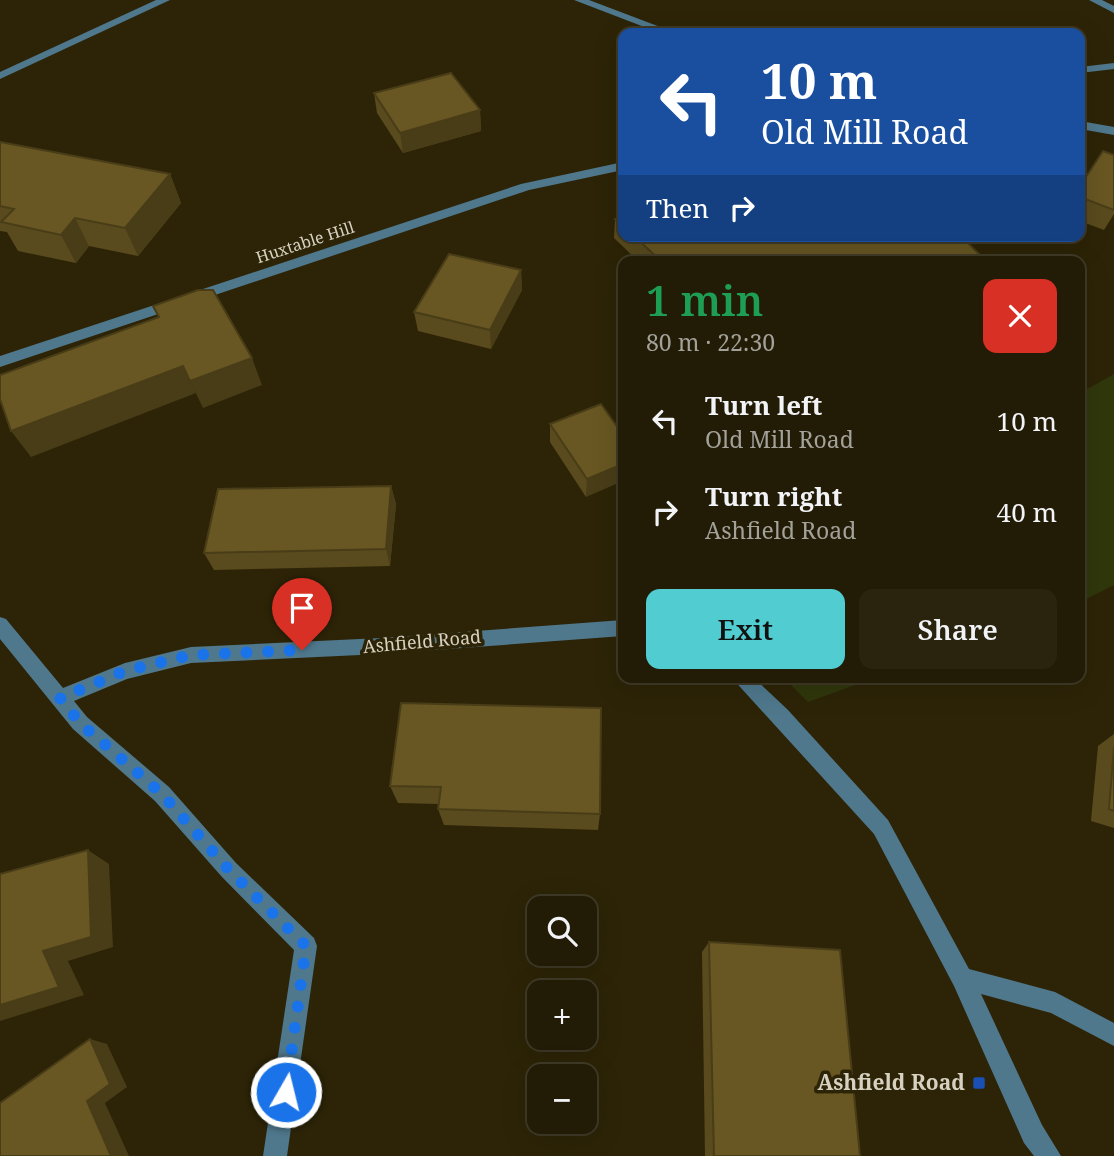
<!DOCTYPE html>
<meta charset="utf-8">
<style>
body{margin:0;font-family:"Noto Serif",serif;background:#2a240f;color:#f1f3f6;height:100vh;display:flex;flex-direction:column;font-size:26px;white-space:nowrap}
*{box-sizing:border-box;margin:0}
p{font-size:23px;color:#a2a19a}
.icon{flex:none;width:38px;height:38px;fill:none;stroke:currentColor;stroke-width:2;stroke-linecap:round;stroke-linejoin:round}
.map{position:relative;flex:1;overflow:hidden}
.details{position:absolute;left:618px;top:256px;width:467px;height:427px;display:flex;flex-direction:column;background:#221b05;border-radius:14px;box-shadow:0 7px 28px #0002,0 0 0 2px #3f3927}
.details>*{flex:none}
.hud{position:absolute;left:618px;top:28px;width:467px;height:214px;border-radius:14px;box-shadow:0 7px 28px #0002,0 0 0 2px #3f3927;background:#1a4fa0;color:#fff;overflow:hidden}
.controls{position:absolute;left:527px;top:896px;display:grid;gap:14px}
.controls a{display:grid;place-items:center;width:70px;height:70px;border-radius:14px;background:#221b05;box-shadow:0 7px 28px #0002,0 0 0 2px #3f3927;font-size:35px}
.pin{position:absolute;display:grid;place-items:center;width:60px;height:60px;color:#fff;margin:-72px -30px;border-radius:50% 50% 50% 0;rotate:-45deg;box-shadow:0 0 7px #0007}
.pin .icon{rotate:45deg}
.me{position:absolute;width:77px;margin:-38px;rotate:8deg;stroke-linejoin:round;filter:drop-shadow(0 0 5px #0008)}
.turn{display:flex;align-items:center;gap:24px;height:147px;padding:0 28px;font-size:32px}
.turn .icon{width:91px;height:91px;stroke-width:2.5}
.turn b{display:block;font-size:49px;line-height:60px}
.then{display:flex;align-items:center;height:66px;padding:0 28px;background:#0003;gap:14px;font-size:26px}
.round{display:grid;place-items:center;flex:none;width:74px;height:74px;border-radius:14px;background:#2a240f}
.headline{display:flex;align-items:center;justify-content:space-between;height:119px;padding:0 28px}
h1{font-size:42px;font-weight:600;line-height:52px;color:#1e9e55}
.primary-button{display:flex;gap:14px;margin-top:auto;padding:14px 28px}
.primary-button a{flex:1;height:80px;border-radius:14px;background:#51ccd1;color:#111;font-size:28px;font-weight:600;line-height:80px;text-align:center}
.primary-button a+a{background:#2a240f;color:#f1f3f6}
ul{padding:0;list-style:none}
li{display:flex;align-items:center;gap:21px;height:91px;padding:0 28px}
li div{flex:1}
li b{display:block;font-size:26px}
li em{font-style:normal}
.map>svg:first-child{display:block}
.green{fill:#30370b}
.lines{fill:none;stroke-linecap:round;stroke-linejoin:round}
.minor{fill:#4f788d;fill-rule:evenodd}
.wall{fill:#594b1d}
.shaded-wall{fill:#493d18}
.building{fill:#685722;stroke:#493d18;stroke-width:2}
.route{stroke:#1a73e8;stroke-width:12;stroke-dasharray:0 21.6}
.transit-dot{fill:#1a4fb4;stroke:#2d2407;stroke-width:2.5}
.labels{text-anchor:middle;stroke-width:7;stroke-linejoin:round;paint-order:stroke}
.far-street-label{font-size:16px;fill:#d7d1c1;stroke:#2d2407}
.street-label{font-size:18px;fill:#d7d1c1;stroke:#2d2407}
.near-poi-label{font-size:21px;font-weight:bold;fill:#d7d1c1;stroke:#2d2407;text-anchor:end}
</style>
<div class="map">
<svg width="1114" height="1156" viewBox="0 0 1114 1156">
<rect width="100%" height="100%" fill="#2d2407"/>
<!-- green -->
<g class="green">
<path d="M1114,374V585L1080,602V393Z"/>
<path d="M783,677H877L808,702Z"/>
</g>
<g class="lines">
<!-- minor -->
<g class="minor">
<path d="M156,0H170L0,79V72Z"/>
<path d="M574,0H589L676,33H660Z"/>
<path d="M1089,0H1102L1114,6V13Z"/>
<path d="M1114,63V69L1080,73V67Z"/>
<path d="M1080,121L1114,127V135L1080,129Z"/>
<path d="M623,162V170L529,190L0,367V356L521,184Z"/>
<path d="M0,617L6,619L63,688L125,663L191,647L381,638L623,620V636L381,654L191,663L127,679L74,701L87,717L169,787L236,863L314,938L317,946L287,1156H263L294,950L222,877L155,801L73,729L0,639Z"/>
<path d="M731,677H753L788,710L888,820L969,969L1055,992L1114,1023V1046L1051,1013L981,994L1042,1125L1061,1156H1034L1024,1143L954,986L874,834Z"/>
</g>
</g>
<!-- wall -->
<g class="wall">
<path d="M374,93L480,110L481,131L403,153L377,113Z"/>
<path d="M0,142L170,174L181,203L138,256L89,246L76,263L18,251L7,232L0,231Z"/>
<path d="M1114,155V214L1104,230L1080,221V186Z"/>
<path d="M623,216V236H961L986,261H638L614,238L615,219Z"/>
<path d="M521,270L522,290L491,349L418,331L414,312Z"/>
<path d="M601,404L586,497L550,442V424Z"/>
<path d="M391,486L396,504L390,566L214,570L204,553Z"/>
<path d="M401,703L600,814L598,830L444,825L438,809L439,804L398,803L390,786Z"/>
<path d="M1114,734V828L1091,821L1098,746Z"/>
<path d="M709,942L860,1156H705L702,952Z"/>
</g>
<!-- shaded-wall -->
<g class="shaded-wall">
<path d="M480,110L481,131L403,153L400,133Z"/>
<path d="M170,174L181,203L138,256L125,228Z"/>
<path d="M75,218L89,246L76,263L61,235Z"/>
<path d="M679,255V261H666Z"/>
<path d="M521,270L522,290L491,349L490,330Z"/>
<path d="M252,358L262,385L203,408L190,381Z"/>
<path d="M183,366L196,393L31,457L11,431Z"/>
<path d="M623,464V481L586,497L587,479Z"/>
<path d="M391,486L396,504L390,566L386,549Z"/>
<path d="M88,850L109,864L113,947L68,961L84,995L0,1021V1005L43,951Z"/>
<path d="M90,1039L107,1044L127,1087L105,1103L129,1156H111L87,1101Z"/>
</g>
<!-- building -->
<g class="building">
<path d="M451,73L480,110L400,133L374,93Z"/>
<path d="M0,142L170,174L125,228L75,218L61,235L1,222L14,209L0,206Z"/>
<path d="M1103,151L1114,155V210L1080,197V186Z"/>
<path d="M623,216V226L615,219Z"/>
<path d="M634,236H961L986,261H688L679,255L666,261H661Z"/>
<path d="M449,254L521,270L490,330L414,312Z"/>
<path d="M198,290H213L252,358L190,381L183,366L11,431L0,399V375L159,317L153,306Z"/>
<path d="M601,404L623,435V464L587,479L550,424Z"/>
<path d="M391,486L386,549L204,553L218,489Z"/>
<path d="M401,703L601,708L600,814L438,809L441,787L390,786Z"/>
<path d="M1114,747V811L1109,809Z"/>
<path d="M88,850L91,937L43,951L59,987L0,1005V874Z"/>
<path d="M709,942L840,950L860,1156H714Z"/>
<path d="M90,1039L110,1084L87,1101L111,1156H0V1103Z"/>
</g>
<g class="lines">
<!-- route -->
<path class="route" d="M286,1092L306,946L229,870L162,794L80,723L60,698L125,671L191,655L302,650"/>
</g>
<!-- markers -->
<rect class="transit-dot" x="972" y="1076" width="14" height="14" rx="3.5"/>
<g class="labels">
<!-- far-street labels -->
<g class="far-street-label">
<text transform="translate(305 242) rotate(-18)" y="6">Huxtable Hill</text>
</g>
<!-- street labels -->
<g class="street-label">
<text transform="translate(422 642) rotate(-5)" y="6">Ashfield Road</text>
</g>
<!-- near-poi labels -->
<g class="near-poi-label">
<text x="965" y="1090">Ashfield Road</text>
</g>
</g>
</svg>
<div class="controls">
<a><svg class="icon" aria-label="search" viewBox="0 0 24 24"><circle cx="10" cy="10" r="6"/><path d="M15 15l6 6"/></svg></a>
<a>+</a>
<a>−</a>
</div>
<div class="pin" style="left:302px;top:650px;background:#d93025"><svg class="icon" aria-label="arrive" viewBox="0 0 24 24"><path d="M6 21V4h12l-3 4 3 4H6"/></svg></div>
<svg class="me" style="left:286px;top:1092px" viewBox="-20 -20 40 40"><circle r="17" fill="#1a73e8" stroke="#fff" stroke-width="3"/><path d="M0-11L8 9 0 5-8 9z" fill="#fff"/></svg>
<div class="hud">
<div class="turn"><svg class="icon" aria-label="left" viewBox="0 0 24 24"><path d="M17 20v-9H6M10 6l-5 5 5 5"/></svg><div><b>10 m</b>Old Mill Road</div></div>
<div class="then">Then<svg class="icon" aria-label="right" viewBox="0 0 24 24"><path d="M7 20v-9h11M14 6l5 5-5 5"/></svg></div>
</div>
<section class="details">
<div class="headline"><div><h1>1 min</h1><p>80 m · 22:30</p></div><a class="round" style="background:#d93025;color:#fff"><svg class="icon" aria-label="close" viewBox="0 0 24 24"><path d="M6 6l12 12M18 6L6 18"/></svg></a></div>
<ul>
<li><svg class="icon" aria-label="left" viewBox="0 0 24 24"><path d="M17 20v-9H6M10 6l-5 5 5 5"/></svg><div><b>Turn left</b><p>Old Mill Road</p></div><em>10 m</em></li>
<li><svg class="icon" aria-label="right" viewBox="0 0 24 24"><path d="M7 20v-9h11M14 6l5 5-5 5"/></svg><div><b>Turn right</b><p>Ashfield Road</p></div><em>40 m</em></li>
</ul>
<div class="primary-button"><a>Exit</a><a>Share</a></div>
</section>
</div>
